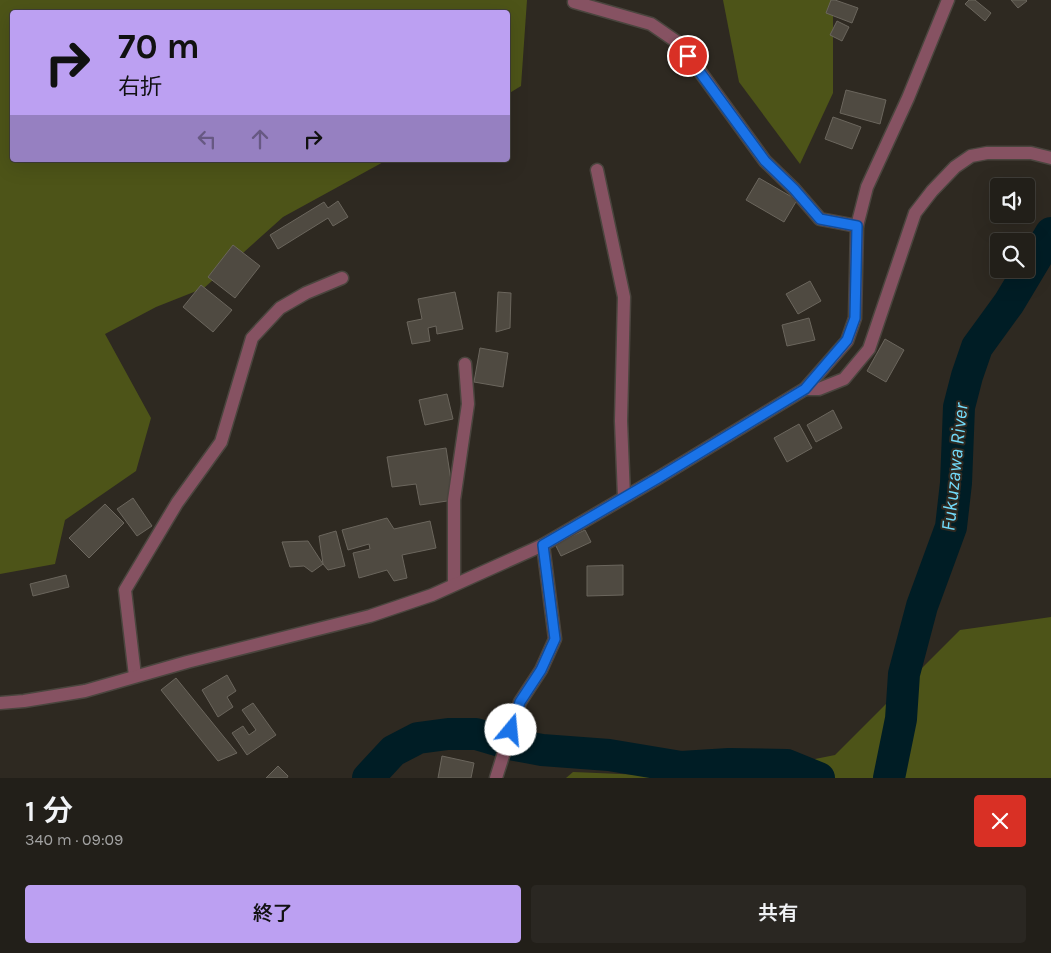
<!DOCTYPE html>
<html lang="ja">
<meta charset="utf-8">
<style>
body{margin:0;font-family:Karla,"Noto Sans JP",sans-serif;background:#2a2722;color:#f1f3f6;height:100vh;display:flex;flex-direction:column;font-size:19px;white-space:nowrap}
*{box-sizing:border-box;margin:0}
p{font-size:16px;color:#a2a2a2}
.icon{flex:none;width:28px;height:28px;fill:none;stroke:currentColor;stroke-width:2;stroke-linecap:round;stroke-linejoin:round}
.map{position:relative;height:778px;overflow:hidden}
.side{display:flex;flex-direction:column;background:#221f19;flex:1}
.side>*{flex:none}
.guide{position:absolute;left:10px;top:10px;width:500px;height:152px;border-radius:5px;box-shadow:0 5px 20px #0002,0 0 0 1px #3f3d38;background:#bca0f2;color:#111;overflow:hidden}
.buttons{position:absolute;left:990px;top:178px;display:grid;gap:10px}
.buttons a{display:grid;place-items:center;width:45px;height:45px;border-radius:5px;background:#221f19;box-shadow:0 5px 20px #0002,0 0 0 1px #3f3d38;font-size:25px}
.pin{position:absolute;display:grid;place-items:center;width:42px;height:42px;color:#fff;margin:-21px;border:2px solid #fff;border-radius:50%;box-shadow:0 1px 5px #0007}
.me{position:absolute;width:55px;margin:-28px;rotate:17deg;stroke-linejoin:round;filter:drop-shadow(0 0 4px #0008)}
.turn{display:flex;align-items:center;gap:18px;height:105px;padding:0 25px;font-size:22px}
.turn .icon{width:65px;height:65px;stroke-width:2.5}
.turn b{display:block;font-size:35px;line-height:42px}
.lanes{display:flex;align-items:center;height:48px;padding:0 25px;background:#0003;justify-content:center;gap:25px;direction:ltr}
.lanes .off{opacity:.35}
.round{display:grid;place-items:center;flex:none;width:52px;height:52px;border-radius:5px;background:#2a2722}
.headline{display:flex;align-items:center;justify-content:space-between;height:85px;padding:0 25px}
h1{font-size:30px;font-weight:600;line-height:38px}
.button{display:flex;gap:10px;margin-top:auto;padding:10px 25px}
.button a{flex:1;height:58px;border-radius:5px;background:#bca0f2;color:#111;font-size:20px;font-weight:600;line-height:58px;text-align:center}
.button a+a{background:#2a2722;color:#f1f3f6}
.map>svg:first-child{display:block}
.forest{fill:#4d5418}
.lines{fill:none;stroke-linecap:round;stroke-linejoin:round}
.river{stroke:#001d25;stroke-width:32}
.building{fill:#4f4a41;stroke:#6b665d}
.street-casing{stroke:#4a453e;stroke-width:15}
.street{stroke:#865262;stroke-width:12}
.route-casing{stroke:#114b97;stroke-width:12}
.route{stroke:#1a73e8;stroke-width:9}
.labels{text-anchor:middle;stroke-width:4;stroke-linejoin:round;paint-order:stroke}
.water-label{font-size:20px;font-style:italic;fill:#73dbfa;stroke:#2e2921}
</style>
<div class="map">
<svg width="1051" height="778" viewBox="0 0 1051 778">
<rect width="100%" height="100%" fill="#2e2921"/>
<!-- forest -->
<g class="forest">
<path d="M0,0H527L521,86L508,94V12H12V160H387L283,217L204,288L156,307L105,334L151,418L136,471L65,520L55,564L0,574Z"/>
<path d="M723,0H833V93L800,164L739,82Z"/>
<path d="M1051,617V778H720L835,755L960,630Z"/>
<path d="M573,772L716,778H566Z"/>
</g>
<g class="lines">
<!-- river -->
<g class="river">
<path d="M368,778L393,751L418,738L448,734H476L510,744L542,750L609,755L681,767L729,764L787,765L819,778"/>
<path d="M889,778L901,719L904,674L922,606L951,527L956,483L959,407L967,376L977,347L1009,303L1051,233"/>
</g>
</g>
<!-- building -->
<g class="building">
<path d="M831,0H835L858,8L852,23L826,13Z"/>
<path d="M969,0H975L991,13L985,21L965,4Z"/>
<path d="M1011,0H1026L1027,1L1018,8Z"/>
<path d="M837,21L849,27L842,41L830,35Z"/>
<path d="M846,90L886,100L880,124L840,113Z"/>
<path d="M833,117L861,127L852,149L825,139Z"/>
<path d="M759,178L797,200L784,222L746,200Z"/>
<path d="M338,201L348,217L333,226L328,218L278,249L270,235L324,202L328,208Z"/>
<path d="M233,245L260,266L235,298L208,277Z"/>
<path d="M810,281L821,301L798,314L786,294Z"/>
<path d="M201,285L232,310L213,332L183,307Z"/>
<path d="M455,292L463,329L437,334L436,326L428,328L430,341L412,344L407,322L422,319L418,299Z"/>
<path d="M498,292L511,293L510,328L496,332Z"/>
<path d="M809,318L815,340L787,346L782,325Z"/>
<path d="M885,339L904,350L886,382L867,371Z"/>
<path d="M480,348L508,353L503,387L474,382Z"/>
<path d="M447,394L453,419L425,425L419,400Z"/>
<path d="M833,410L842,428L816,442L807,425Z"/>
<path d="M799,424L812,448L787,462L774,438Z"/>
<path d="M446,448L454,500L420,505L416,484L392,487L387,457Z"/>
<path d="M133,498L152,526L137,536L117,509Z"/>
<path d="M105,504L124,523L89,558L69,538Z"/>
<path d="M387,518L394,529L430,521L436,548L402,555L407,578L394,581L387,570L359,578L353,553L370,549L369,544L348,550L342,530Z"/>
<path d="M585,530L591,542L561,556L555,544Z"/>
<path d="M336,531L345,566L328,570L323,564L319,536Z"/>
<path d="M308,541L323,564L312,572L304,566L290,567L282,542Z"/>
<path d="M623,565V595L587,596V566Z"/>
<path d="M66,575L69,587L33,596L30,584Z"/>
<path d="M227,675L236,691L227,697L233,707L218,717L202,690Z"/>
<path d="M176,678L237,753L218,761L161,690Z"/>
<path d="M253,703L276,735L247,755L232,733L243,726L249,735L256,730L242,710Z"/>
<path d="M442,756L474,763L471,778H438Z"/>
<path d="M278,766L288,776L287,778H266Z"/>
</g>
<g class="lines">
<!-- street casing -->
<g class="street-casing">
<g id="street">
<path d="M574,2L651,24L680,44L765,161L794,189L820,219L857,226"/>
<path d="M597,170L624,297L621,421L624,497"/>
<path d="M805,389H819L844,379L869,349L915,213L932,191L955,167L971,156L987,153H1031L1051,158"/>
<path d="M454,584V500L468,404L465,364"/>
<path d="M135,676L125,590L177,503L221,442L252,338L280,308L306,293L342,278"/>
<path d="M0,703L24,701L85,691L187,662L370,616L432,595L543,545L658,478L805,389L847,341L855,318L857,226L867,187L908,98L948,0"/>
<path d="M496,778L520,702L541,670L555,639L543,545"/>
</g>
</g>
<!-- street -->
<use href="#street" class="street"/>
</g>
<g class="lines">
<!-- route casing -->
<g class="route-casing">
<path id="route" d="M511,730L520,702L541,670L555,639L543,545L658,478L805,389L847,340L855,318L857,226L820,219L794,189L765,161L688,56"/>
</g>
<!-- route -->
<use href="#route" class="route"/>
</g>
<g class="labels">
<!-- water labels -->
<g class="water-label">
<text transform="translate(954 467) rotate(-84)" y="7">Fukuzawa River</text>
</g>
</g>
</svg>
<div class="buttons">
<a><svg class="icon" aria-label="sound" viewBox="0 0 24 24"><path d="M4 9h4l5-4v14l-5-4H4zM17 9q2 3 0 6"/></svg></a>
<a><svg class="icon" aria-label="search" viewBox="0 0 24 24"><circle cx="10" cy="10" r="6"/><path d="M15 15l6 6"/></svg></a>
</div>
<div class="pin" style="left:688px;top:56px;background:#d93025"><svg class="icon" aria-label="arrive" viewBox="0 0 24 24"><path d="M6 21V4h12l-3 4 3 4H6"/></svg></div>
<svg class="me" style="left:511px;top:730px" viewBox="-20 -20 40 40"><circle r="19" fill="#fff"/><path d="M0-13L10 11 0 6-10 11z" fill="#1a73e8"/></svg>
<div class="guide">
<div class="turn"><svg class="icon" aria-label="right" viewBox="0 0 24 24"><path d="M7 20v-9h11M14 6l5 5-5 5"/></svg><div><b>70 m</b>右折</div></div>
<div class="lanes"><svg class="icon off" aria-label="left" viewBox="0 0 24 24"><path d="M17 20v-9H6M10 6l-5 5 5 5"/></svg><svg class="icon off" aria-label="ahead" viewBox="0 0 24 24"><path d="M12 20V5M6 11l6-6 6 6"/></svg><svg class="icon" aria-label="right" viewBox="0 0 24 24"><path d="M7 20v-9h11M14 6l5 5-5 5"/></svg></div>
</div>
</div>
<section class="side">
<div class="headline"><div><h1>1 分</h1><p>340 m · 09:09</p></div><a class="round" style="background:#d93025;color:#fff"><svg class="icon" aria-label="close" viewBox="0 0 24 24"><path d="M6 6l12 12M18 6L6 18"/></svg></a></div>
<div class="button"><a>終了</a><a>共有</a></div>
</section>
